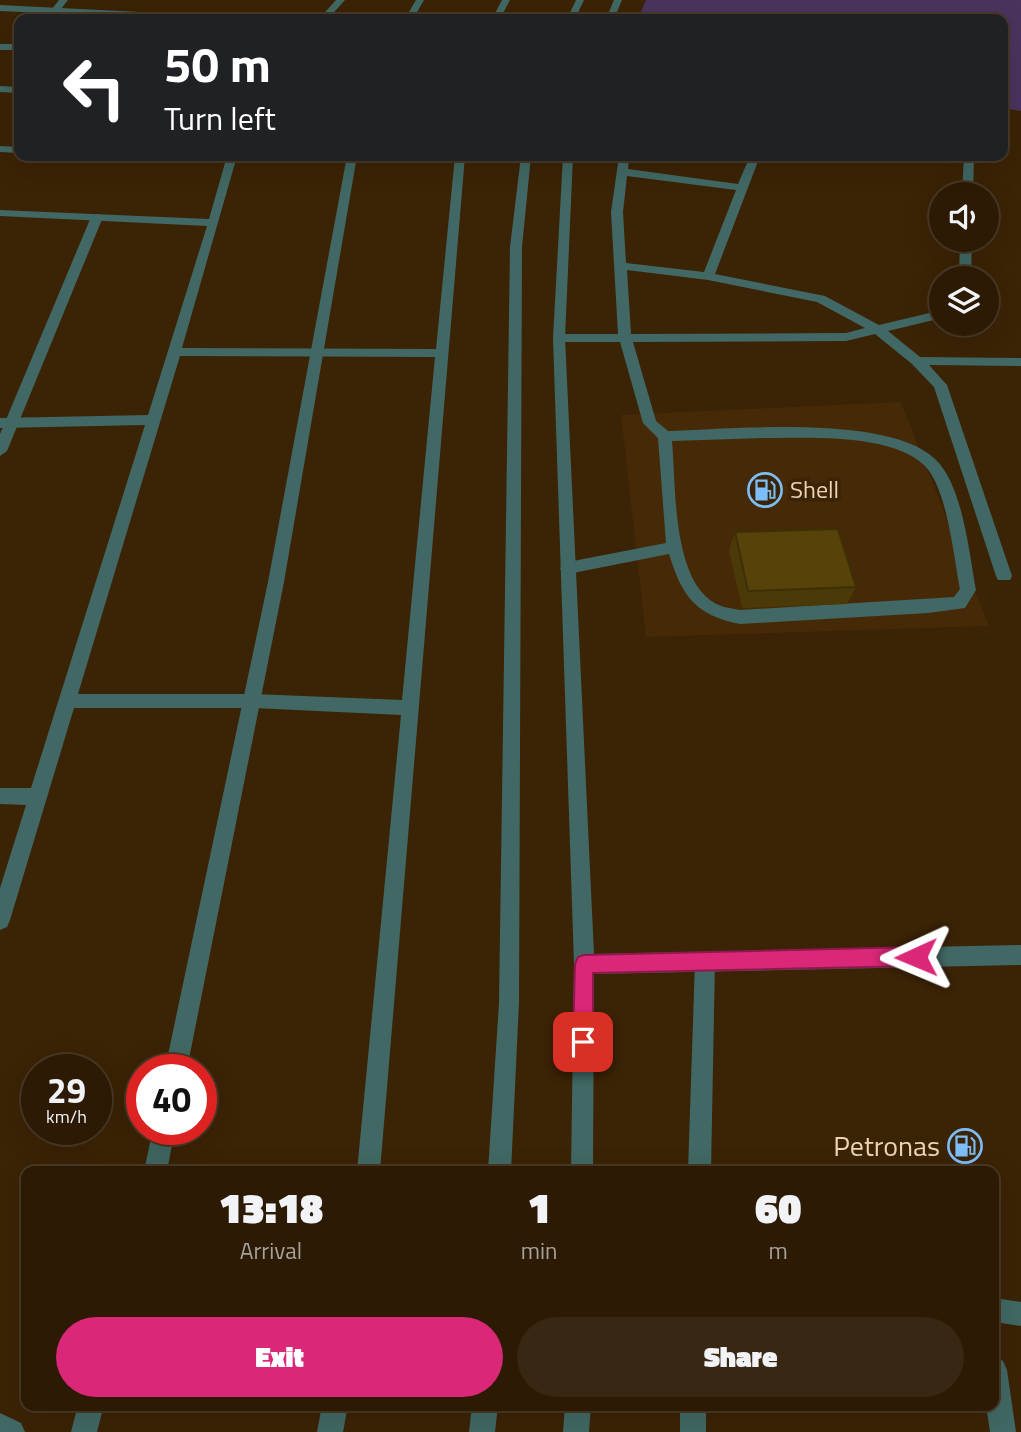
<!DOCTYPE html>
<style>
body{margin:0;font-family:"Titillium Web",sans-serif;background:#382713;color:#f1f3f6;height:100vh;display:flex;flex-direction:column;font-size:26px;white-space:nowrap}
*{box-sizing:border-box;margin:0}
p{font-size:23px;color:#a6a19a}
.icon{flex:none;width:38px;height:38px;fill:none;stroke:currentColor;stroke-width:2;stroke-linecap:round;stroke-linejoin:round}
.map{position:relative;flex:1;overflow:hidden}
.drawer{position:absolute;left:21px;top:1166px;width:978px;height:245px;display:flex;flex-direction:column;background:#2c1a04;border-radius:14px;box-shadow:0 7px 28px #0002,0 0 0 2px #483826}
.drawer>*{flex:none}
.banner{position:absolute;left:14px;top:14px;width:994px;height:147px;border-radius:14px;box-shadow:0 7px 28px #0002,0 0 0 2px #483826;background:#202124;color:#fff;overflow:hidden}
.tools{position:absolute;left:929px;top:182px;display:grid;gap:14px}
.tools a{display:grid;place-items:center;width:70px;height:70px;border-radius:50%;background:#2c1a04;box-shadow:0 7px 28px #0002,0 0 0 2px #483826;font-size:35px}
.speed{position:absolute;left:21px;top:1054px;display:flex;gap:14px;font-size:35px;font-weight:700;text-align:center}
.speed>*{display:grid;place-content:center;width:91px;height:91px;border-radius:50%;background:#2c1a04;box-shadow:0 7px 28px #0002,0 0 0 2px #483826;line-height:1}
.speed small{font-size:18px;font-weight:400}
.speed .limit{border:10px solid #d22;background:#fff;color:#111}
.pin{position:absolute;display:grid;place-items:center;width:60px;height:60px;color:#fff;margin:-30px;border-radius:14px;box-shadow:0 4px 10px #0006}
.me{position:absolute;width:77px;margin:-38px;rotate:269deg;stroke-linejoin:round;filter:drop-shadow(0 0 5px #0008)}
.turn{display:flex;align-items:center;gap:24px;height:147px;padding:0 35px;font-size:32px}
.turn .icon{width:91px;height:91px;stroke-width:2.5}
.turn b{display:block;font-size:49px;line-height:60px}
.eta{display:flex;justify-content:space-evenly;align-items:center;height:119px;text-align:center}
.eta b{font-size:42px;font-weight:800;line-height:49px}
.primary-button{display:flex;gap:14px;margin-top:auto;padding:14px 35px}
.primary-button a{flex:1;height:80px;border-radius:42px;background:#db2777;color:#fff;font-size:28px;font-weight:800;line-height:80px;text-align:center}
.primary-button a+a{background:#382713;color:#f1f3f6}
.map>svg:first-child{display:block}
.built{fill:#462a07}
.green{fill:#4a345e}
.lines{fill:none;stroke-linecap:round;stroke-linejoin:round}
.service{fill:#416864;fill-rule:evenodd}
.minor{fill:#416864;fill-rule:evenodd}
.tertiary{fill:#416864;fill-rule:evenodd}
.wall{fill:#4b3a08}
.building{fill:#574309;stroke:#3d2f06;stroke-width:2}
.route{fill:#db2777;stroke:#8e194d;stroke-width:2}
.labels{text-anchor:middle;stroke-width:7;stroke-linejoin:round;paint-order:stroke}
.poi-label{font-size:24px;fill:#eed3b8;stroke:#3b2305;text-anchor:start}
.near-poi-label{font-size:28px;fill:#eed3b8;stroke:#3b2305;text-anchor:end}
</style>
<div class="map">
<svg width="1021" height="1432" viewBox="0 0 1021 1432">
<rect width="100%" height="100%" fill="#3b2305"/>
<!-- built -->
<path class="built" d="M901,402L989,626L646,637L621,415Z"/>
<!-- green -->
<path class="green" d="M646,0H1021V111L1003,108V19H638Z"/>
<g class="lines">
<!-- service -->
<g class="service">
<path d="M416,0H424L413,19H405Z"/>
<path d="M0,5L220,16L225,19H171L0,11Z"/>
<path d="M0,146L19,147V153L0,152Z"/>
<path d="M145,156H230L235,159L230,162L150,159Z"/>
<path d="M347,156H357L284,582L187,1069H165L268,582Z"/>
<path d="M619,156H629L628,169L738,184L750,156H760L715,274L825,296L879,325L942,310V318L888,331L920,357L1021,358V366L929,365L947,385L1012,576L1010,580H998L996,576L934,387L912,364L875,334L846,341L633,342L656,421L668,431C731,429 889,414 935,459C963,485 969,553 976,590L965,608L928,613L740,624C695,615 682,596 669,554L568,574L562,572L560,568L568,562L666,543L658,438L643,423L620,342H559L553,338L559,334H618L611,212ZM627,176L736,190L704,272L626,263L623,212ZM627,270L708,280L817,302L865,328L846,333L631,334ZM764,438C809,438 892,433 925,466C947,488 954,558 960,589L954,597L740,610C729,608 719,607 710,600C672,571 676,484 672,441Z"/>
<path d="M964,156H974L973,194H962Z"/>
<path d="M97,214L103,217L7,451L0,456V434L91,217Z"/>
<path d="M960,240H972L971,278H959Z"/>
<path d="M153,1129H175L167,1171H144Z"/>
<path d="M994,1298L1021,1302V1326L994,1322Z"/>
<path d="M994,1357L1003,1361L1007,1370L1016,1432H990L986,1405H994Z"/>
<path d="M78,1405H104L97,1432H71Z"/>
</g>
<!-- minor -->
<g class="minor">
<path d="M59,0H68L53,19H44Z"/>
<path d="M336,0H345L328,19H319Z"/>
<path d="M502,0H510L500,19H492Z"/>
<rect x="0" y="44" width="19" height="6"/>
<path d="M0,86L19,87V93L0,92Z"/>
<path d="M227,156H237L182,348L436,349L455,156H465L380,1171H357L401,715L252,708H74L10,920L7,927L0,930V888L26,805L0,804V788H31L145,425L0,428V418L148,415L207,226L0,216V210L209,219ZM180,356L435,357L402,700L252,694H78Z"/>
<path d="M705,951L712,954L715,961L711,1171H688L695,961L698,954Z"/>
<path d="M322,1405H348L343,1432H317Z"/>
<rect x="680" y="1405" width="26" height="27"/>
<path d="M0,1413L21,1423L25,1432H0Z"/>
</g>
<!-- tertiary -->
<g class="tertiary">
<path d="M576,0H584L575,19H567Z"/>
<path d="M614,0H622L614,19H606Z"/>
<path d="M521,156H531L522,247L519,1003L511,1171H488L499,1003L510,247Z"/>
<path d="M563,156H573L565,338L594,954L1021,945V965L594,974L593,1171H571L574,964L553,338Z"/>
<path d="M472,1405H498L495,1432H469Z"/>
<path d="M565,1405H591L589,1432H563Z"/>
</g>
</g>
<!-- wall -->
<path class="wall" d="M735,532L856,587L847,604L742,608L729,550Z"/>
<!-- building -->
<path class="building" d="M838,529L856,587L748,591L735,532Z"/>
<!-- route -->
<path class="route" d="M916,947L922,950L925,957L922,963L916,966L593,973V1042L590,1048L583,1051L576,1048L573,1042L575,964L578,957L584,955Z"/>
<!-- icons -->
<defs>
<g id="fuel-ring" transform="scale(1.75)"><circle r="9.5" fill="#3b2305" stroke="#7dbef9" stroke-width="1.5"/><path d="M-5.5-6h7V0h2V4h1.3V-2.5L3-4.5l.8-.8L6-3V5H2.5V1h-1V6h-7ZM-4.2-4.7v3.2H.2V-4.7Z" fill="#7dbef9"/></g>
</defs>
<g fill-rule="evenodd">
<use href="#fuel-ring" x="765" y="490"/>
<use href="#fuel-ring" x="965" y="1146"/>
</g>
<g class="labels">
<!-- poi labels -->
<g class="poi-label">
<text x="790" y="498">Shell</text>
</g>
<!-- near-poi labels -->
<g class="near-poi-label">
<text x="940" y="1156">Petronas</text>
</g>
</g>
</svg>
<div class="tools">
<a><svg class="icon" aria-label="sound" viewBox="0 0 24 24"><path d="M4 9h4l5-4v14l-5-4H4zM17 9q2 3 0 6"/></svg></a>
<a><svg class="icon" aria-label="layers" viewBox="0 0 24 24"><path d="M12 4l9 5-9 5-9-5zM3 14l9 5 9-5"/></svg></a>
</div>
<div class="speed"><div>29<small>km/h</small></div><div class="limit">40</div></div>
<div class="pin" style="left:583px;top:1042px;background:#d93025"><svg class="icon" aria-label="arrive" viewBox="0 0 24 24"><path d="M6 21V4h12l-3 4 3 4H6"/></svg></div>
<svg class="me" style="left:916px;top:957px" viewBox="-20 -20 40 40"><path d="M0-17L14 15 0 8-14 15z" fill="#db2777" stroke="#fff" stroke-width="4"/></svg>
<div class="banner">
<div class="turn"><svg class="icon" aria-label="left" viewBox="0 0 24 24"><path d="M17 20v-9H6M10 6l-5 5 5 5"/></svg><div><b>50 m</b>Turn left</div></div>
</div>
<section class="drawer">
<div class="eta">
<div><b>13:18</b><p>Arrival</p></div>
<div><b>1</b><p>min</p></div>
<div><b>60</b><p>m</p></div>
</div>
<div class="primary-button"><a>Exit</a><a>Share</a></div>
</section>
</div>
